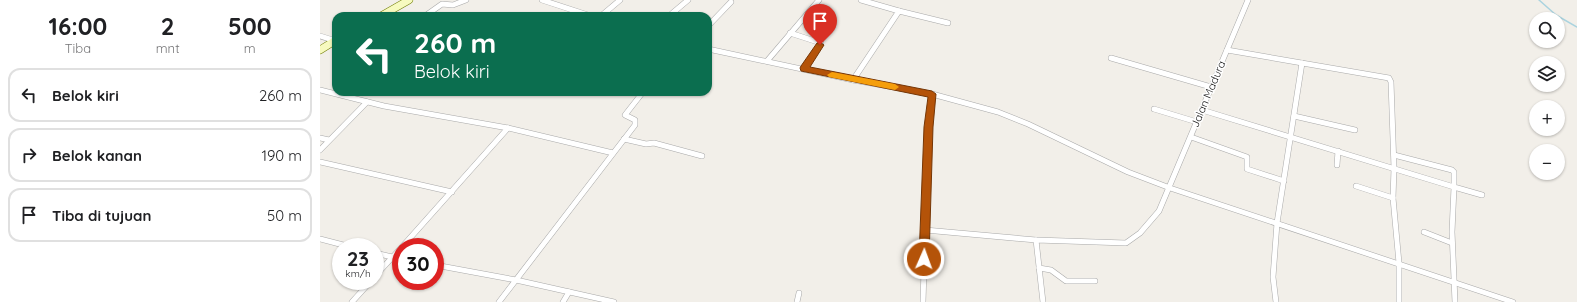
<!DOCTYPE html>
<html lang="id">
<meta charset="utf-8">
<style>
body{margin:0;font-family:Quicksand,sans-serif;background:#f2f2f2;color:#202124;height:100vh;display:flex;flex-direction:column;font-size:15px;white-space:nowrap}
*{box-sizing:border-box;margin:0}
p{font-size:13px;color:#757577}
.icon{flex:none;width:22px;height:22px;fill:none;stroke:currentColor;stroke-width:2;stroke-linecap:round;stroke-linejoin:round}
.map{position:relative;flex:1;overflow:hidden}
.sheet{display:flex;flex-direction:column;background:#fff;width:320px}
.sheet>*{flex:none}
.hud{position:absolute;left:12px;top:12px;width:380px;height:84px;border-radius:12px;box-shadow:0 1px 3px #0004;background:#0b6e4f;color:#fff;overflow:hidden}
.controls{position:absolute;left:1209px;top:12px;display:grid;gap:8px}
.controls a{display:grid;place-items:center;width:36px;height:36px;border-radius:50%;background:#fff;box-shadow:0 1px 3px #0004;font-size:20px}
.speed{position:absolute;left:12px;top:238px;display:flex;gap:8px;font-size:20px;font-weight:700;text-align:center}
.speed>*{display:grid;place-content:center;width:52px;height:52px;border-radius:50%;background:#fff;box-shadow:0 1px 3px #0004;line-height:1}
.speed small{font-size:10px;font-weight:400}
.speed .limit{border:6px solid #d22;background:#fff;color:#111}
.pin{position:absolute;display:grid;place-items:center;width:34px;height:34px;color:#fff;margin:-41px -17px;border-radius:50% 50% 50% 0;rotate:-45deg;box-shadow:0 0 4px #0007}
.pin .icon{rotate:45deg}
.me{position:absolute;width:44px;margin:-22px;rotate:2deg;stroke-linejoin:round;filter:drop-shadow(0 0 3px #0008)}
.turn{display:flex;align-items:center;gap:14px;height:84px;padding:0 16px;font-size:18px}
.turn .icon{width:52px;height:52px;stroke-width:2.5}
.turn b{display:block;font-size:28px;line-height:34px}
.eta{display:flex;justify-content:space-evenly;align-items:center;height:68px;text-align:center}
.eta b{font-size:24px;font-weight:800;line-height:28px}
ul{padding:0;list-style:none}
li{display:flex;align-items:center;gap:12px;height:54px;margin:0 8px 6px;padding:0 8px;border:2px solid #e0e0e0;border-radius:12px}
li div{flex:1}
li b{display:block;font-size:15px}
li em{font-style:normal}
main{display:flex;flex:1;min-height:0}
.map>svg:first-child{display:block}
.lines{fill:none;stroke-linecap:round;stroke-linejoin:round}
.stream{stroke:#aad3df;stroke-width:1.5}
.minor-casing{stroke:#a9a9a9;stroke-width:6}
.secondary-casing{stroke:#707d05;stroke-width:8}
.minor{stroke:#fff;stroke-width:5}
.secondary{stroke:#f7fabf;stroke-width:7}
.route{fill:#b45309;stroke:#753606}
.slow{fill:#f59e0b}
.labels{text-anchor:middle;stroke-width:3;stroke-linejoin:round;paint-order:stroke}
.street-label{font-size:11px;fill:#222;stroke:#fff}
</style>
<main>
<section class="sheet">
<div class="eta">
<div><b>16:00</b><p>Tiba</p></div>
<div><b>2</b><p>mnt</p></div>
<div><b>500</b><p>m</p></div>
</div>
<ul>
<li><svg class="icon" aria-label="left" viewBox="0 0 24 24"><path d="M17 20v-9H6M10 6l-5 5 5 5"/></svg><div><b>Belok kiri</b></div><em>260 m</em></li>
<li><svg class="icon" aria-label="right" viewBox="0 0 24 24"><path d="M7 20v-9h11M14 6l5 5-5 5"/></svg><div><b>Belok kanan</b></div><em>190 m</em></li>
<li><svg class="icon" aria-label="arrive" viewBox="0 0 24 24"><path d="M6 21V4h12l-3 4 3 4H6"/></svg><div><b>Tiba di tujuan</b></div><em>50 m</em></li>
</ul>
</section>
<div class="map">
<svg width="1257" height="302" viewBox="0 0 1257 302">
<rect width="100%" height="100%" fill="#f2efe9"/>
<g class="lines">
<!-- stream -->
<path class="stream" d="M1219,0L1236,15L1257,27"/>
<!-- minor casing -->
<g class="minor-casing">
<g id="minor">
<path d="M222,0L271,16"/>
<path d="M579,11L628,23"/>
<path d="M105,16L122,4L133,5L146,0"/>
<path d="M281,16L300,0"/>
<path d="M349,16L368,0"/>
<path d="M388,26L411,2"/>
<path d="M470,33L501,43L484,69"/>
<path d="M0,36L16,41"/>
<path d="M388,49L533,80L612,94L678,112L708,124L808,172L850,188L1193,302"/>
<path d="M907,50L1069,78L1071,82L1074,168L1073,198L1079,263V302"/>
<path d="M791,58L891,87"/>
<path d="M447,61L499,0"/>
<path d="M533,80L579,11L541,0"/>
<path d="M0,90L64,106L188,128L293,153"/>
<path d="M834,109L877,122"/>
<path d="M882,110L1134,187L1132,232L1135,302"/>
<path d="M974,116L1035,130"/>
<path d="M871,137L927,157V169L964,181"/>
<path d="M0,138L9,140"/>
<path d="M304,139L326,144L334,143L382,156"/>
<path d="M0,150L47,102"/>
<path d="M1074,155L1132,170L1134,172V187L1162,195"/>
<path d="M0,162L132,192"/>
<path d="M1017,165L1018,151"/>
<path d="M1036,186L1073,198"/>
<path d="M605,230L716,240"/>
<path d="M1104,232L1132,243"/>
<path d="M0,239L31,247"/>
<path d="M82,247L188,128"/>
<path d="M55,253L81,259"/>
<path d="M115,265L196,280L294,302"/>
<path d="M719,268L731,270L746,281H775"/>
<path d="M55,276L81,248"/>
<path d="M32,302L51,281"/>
<path d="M179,302L315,125V120L305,115L323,92"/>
<path d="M243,302L249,292"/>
<path d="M477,302L479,293"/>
<path d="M603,302L607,172L612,94"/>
<path d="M723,302L716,240L806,243L820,233L839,211L928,0"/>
<path d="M956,302L953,277L957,223L982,63"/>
</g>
</g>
<!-- secondary casing -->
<g class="secondary-casing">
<g id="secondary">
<path d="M61,16L89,0"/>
<path d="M0,50L16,40"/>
</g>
</g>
<!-- minor -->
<use href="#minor" class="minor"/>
<!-- secondary -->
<use href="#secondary" class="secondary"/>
</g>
<!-- route -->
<path class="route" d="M500,42L504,45L490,67L612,91L616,94L613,127L609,259L608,262L604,263L600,262L599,259L604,127L608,97L481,71L480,68L481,66L497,43Z"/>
<!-- slow -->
<path class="slow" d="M512,72L575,84L579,87L575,90L509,77L507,75Z"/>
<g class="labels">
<!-- street labels -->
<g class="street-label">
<text transform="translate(888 94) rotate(-67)" y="4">Jalan Madura</text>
</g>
</g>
</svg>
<div class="controls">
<a><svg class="icon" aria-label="search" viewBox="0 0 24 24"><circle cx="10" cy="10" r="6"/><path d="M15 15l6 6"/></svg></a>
<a><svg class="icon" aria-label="layers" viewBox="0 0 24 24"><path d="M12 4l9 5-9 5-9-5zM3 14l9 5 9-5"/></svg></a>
<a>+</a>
<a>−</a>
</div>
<div class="speed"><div>23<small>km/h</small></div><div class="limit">30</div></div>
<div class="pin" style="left:500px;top:45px;background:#d93025"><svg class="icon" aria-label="arrive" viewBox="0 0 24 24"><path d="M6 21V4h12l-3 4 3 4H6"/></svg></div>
<svg class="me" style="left:604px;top:259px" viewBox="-20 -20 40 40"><circle r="17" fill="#b45309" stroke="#fff" stroke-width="3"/><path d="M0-11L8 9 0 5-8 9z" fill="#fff"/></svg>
<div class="hud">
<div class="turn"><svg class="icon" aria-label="left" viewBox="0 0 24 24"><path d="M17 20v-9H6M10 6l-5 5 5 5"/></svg><div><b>260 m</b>Belok kiri</div></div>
</div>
</div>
</main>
